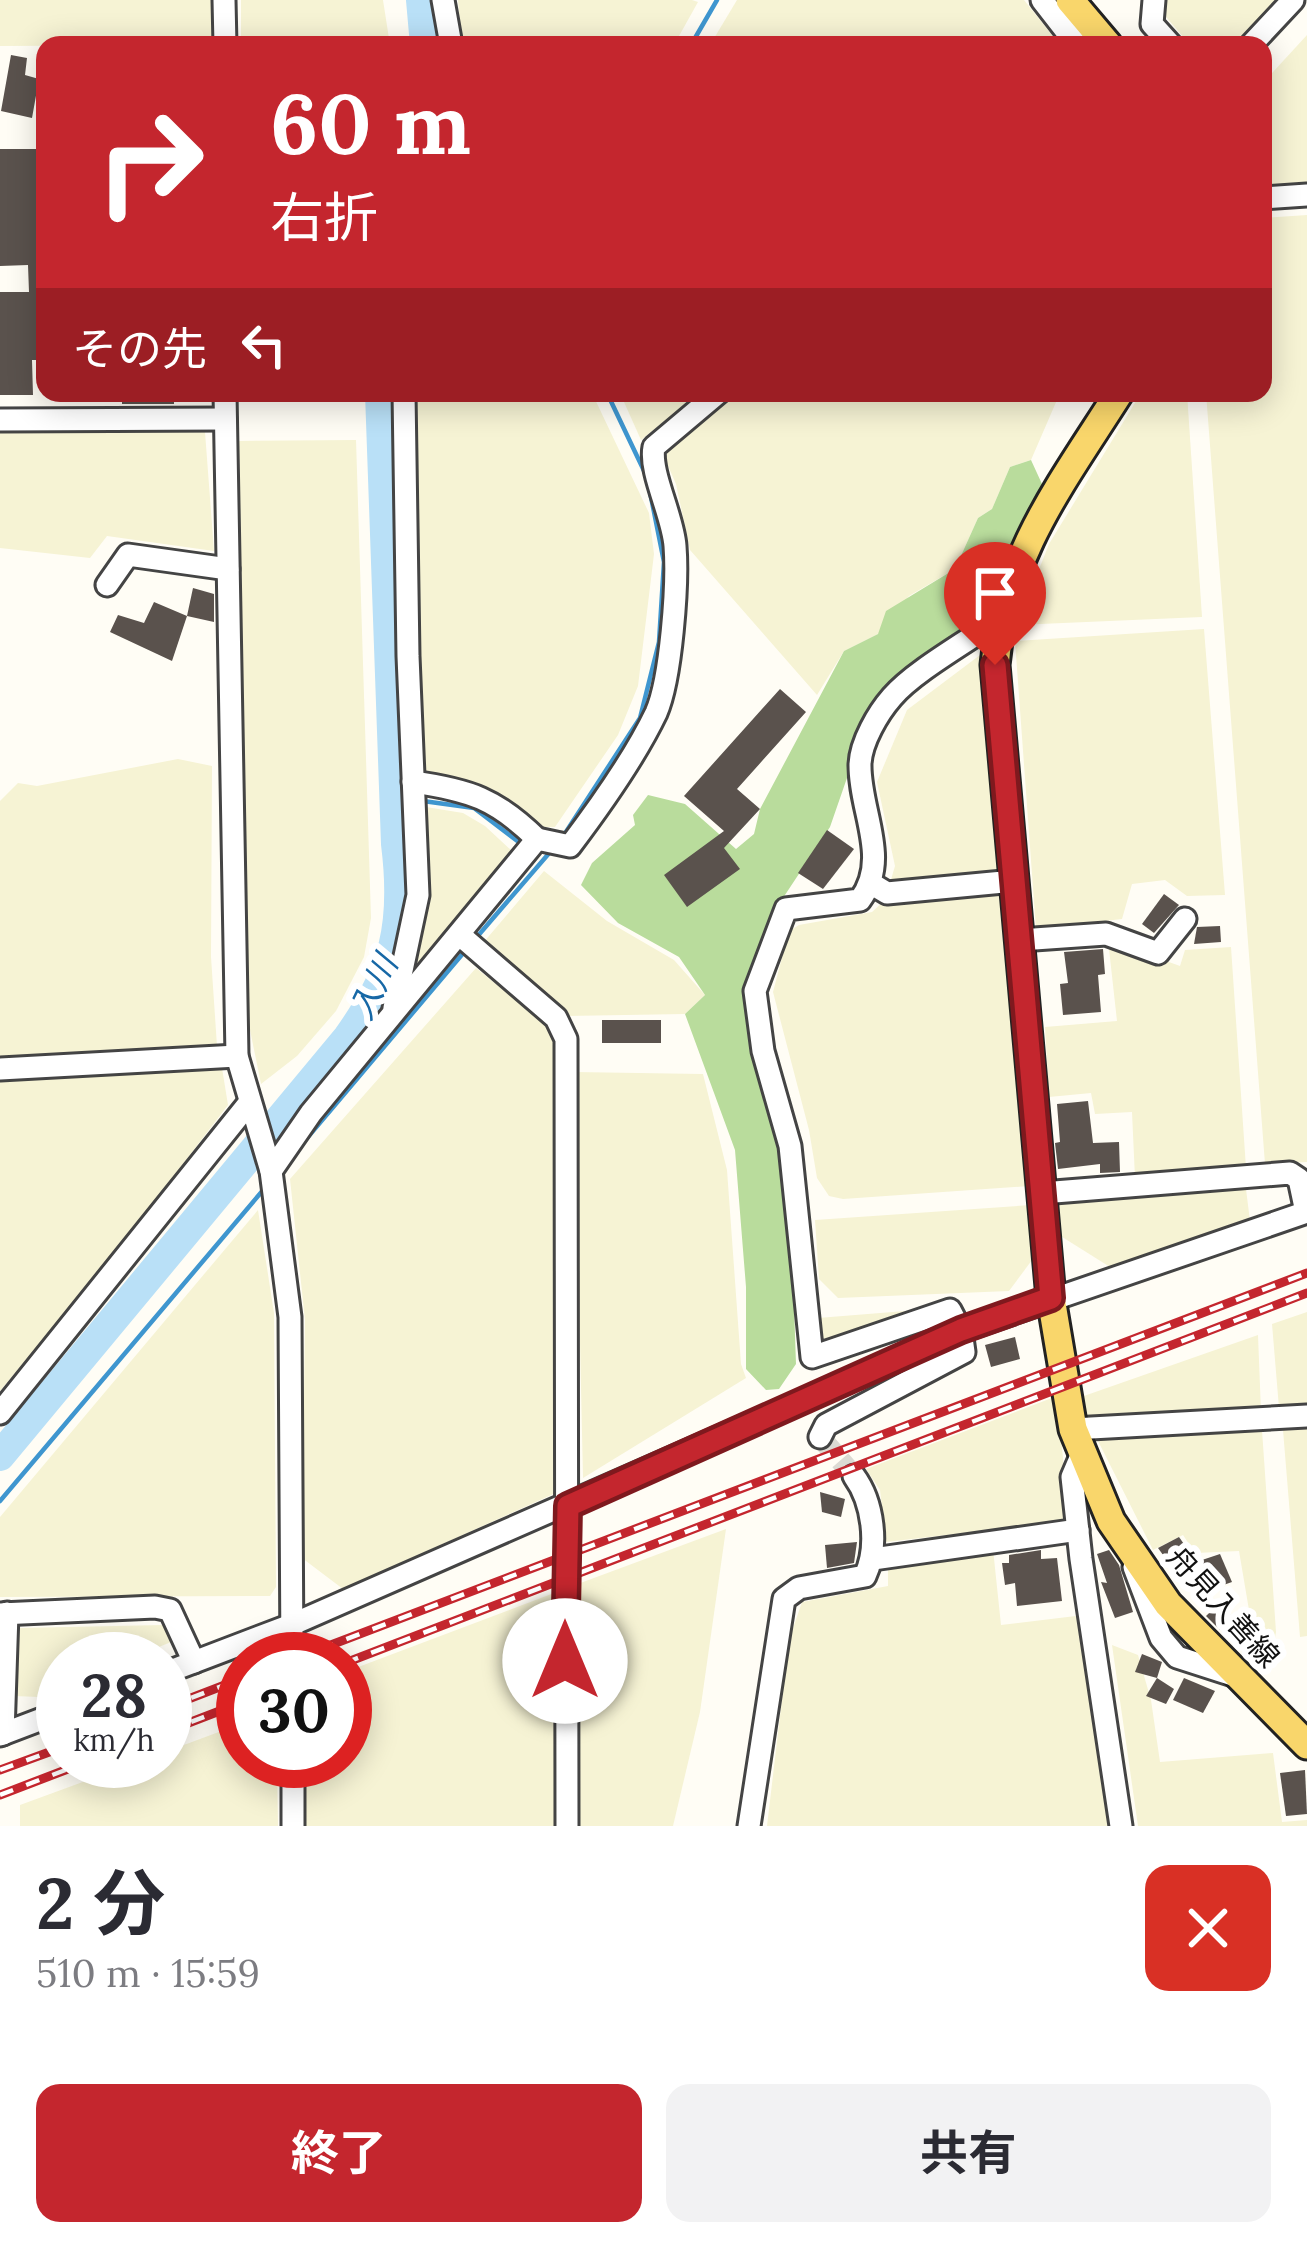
<!DOCTYPE html>
<html lang="ja">
<meta charset="utf-8">
<style>
body{margin:0;font-family:Lora,"Noto Sans JP",serif;background:#f2f2f3;color:#2b2b33;height:100vh;display:flex;flex-direction:column;font-size:45px;white-space:nowrap}
*{box-sizing:border-box;margin:0}
p{font-size:39px;color:#7c7c81}
.icon{flex:none;width:66px;height:66px;fill:none;stroke:currentColor;stroke-width:2;stroke-linecap:round;stroke-linejoin:round}
.map{position:relative;height:1826px;overflow:hidden}
.sheet{display:flex;flex-direction:column;background:#fff;flex:1}
.sheet>*{flex:none}
.top-card{position:absolute;left:36px;top:36px;width:1236px;height:366px;border-radius:24px;box-shadow:0 6px 30px #0003;background:#c4262e;color:#fff;overflow:hidden}
.speed{position:absolute;left:36px;top:1632px;display:flex;gap:24px;font-size:60px;font-weight:700;text-align:center}
.speed>*{display:grid;place-content:center;width:156px;height:156px;border-radius:50%;background:#fff;box-shadow:0 6px 30px #0003;line-height:1}
.speed small{font-size:30px;font-weight:400}
.speed .limit{border:18px solid #d22;background:#fff;color:#111}
.pin{position:absolute;display:grid;place-items:center;width:102px;height:102px;color:#fff;margin:-123px -51px;border-radius:50% 50% 50% 0;rotate:-45deg;box-shadow:0 0 12px #0007}
.pin .icon{rotate:45deg}
.me{position:absolute;width:132px;margin:-66px;rotate:0deg;stroke-linejoin:round;filter:drop-shadow(0 0 9px #0008)}
.turn{display:flex;align-items:center;gap:42px;height:252px;padding:0 36px;font-size:54px}
.turn .icon{width:156px;height:156px;stroke-width:2.5}
.turn b{display:block;font-size:84px;line-height:102px}
.then{display:flex;align-items:center;height:114px;padding:0 36px;background:#0003;gap:24px;font-size:45px}
.round{display:grid;place-items:center;flex:none;width:126px;height:126px;border-radius:24px;background:#f2f2f3}
.overview{display:flex;align-items:center;justify-content:space-between;height:204px;padding:0 36px}
h1{font-size:72px;font-weight:700;line-height:90px}
.action{display:flex;gap:24px;margin-top:auto;padding:24px 36px}
.action a{flex:1;height:138px;border-radius:24px;background:#c4262e;color:#fff;font-size:48px;font-weight:700;line-height:138px;text-align:center}
.action a+a{background:#f2f2f3;color:#2b2b33}
.map>svg:first-child{display:block}
.farmland{fill:#f6f3d4}
.forest{fill:#b9dc9c}
.lines{fill:none;stroke-linecap:round;stroke-linejoin:round}
.stream{stroke:#3f96cf;stroke-width:4.5}
.river{stroke:#b9e0f7;stroke-width:30}
.building{fill:#5a524d}
.minor-tunnel{stroke:#dbdad3;stroke-width:21;stroke-dasharray:21 10;stroke-linecap:butt}
.minor-casing{stroke:#444;stroke-width:27}
.major-casing{stroke:#222;stroke-width:33}
.minor{stroke:#fff;stroke-width:21}
.major{stroke:#f9d66b;stroke-width:27}
.rail-casing{stroke:#c4262e;stroke-width:9}
.rail{stroke:#fff;stroke-width:4.5;stroke-dasharray:14;stroke-linecap:butt}
.route-casing{stroke:#7f191e;stroke-width:30}
.route{stroke:#c4262e;stroke-width:21}
.labels{text-anchor:middle;stroke-width:12;stroke-linejoin:round;paint-order:stroke}
.street-label{font-size:30px;fill:#111;stroke:#fff}
.water-label{font-size:33px;font-style:italic;fill:#1768a6;stroke:#fff}
</style>
<div class="map">
<svg width="1307" height="1826" viewBox="0 0 1307 1826">
<rect width="100%" height="100%" fill="#fffdf5"/>
<!-- farmland -->
<g class="farmland">
<path d="M0,0H213V45L0,46Z"/>
<path d="M241,0H383L390,45H241Z"/>
<path d="M458,0H692L698,2L674,45H462Z"/>
<path d="M737,0H1024L1060,45H710Z"/>
<path d="M1165,0H1280L1238,45H1190L1161,11Z"/>
<path d="M1307,35V185L1263,187V83Z"/>
<path d="M1307,215V1162L1265,1164L1206,393H1263V218Z"/>
<path d="M411,393H592L649,513L654,554L638,686L618,735L555,827H543L503,797L464,782L425,777Z"/>
<path d="M620,393H699L641,440Z"/>
<path d="M734,393H1060L1031,460L1010,467L992,509L978,518L955,569L909,596L878,634L844,651L817,695L690,550L676,484L665,459L670,446Z"/>
<path d="M1141,393H1187L1202,617L1017,625L1049,544Z"/>
<path d="M0,431L205,432L214,551L107,536L90,558L0,548Z"/>
<path d="M356,440L371,918L364,957L336,1011L297,1056L261,1084L248,1020L239,441Z"/>
<path d="M1204,629L1225,895L1187,896L1165,880L1132,884L1122,919L1036,929L1015,641Z"/>
<path d="M988,649L1003,874L890,883L895,866L877,782L907,710Z"/>
<path d="M178,759L212,766L211,957L217,1046L0,1059V801L18,783L37,786Z"/>
<path d="M426,807L463,813L485,826L512,851L409,981L426,892Z"/>
<path d="M544,871L607,921L674,960L705,995L685,1014L566,1016L483,943Z"/>
<path d="M1006,890L1030,1186L843,1199L829,1196L817,1178L809,1130L773,992L789,931L799,925L872,912L885,900Z"/>
<path d="M1108,940L1180,966L1185,950L1231,947L1246,1168L1135,1178L1132,1112L1095,1114L1091,1093L1049,1097L1045,1027L1117,1021Z"/>
<path d="M476,968L549,1027L557,1044L558,1492L343,1589L302,1558L305,1320L290,1179Z"/>
<path d="M222,1068L228,1105L118,1249L0,1391V1082Z"/>
<path d="M574,1072L703,1074L727,1170L741,1364L746,1378L583,1478Z"/>
<path d="M1246,1189L1250,1221L1110,1267L1059,1235L1055,1203Z"/>
<path d="M1031,1205L1035,1256L1009,1291L838,1298L819,1279L815,1220Z"/>
<path d="M258,1210L274,1313L276,1587L270,1596L0,1597V1517Z"/>
<path d="M930,1309L820,1345L818,1318Z"/>
<path d="M1307,1312V1406L1279,1408L1272,1324Z"/>
<path d="M1258,1335L1261,1412L1089,1421L1081,1397Z"/>
<path d="M1057,1396L1069,1521L886,1542L880,1490L866,1469Z"/>
<path d="M1307,1429V1636L1300,1637L1283,1430Z"/>
<path d="M1262,1430L1276,1632L1273,1648L1255,1664L1243,1651L1249,1610L1239,1551L1195,1553L1183,1535L1153,1550L1096,1437Z"/>
<path d="M726,1529L700,1712L673,1826H578L575,1585Z"/>
<path d="M993,1549L1001,1625L1084,1615L1116,1826H767L789,1640L802,1602L888,1586V1562Z"/>
<path d="M554,1593L556,1826H306V1761H345V1672Z"/>
<path d="M163,1625L171,1642L130,1659H63V1687L39,1697L14,1696L19,1628Z"/>
<path d="M1112,1645L1138,1655L1151,1700L1160,1762L1273,1753L1282,1822L1307,1820V1826H1138Z"/>
<path d="M243,1723V1761H277L278,1826H20V1805L140,1761H165V1752Z"/>
</g>
<!-- forest -->
<path class="forest" d="M1031,460L1042,484L1038,500L1011,550L979,626L865,726L830,827L779,904L752,965L746,993L782,1150L791,1219L796,1364L779,1389L766,1390L746,1369V1287L735,1150L685,1014L705,995L679,957L618,923L581,885L592,863L635,825L633,815L648,795L685,804L736,849L754,834L760,809L844,651L878,634L886,611L955,569L978,518L992,509L1010,467Z"/>
<g class="lines">
<!-- stream -->
<g class="stream">
<path d="M691,45L717,0"/>
<path d="M607,393L646,475"/>
<path d="M423,801L474,808L524,846"/>
<path d="M562,838L640,718L659,642L664,562L650,492"/>
<path d="M476,938L551,851"/>
<path d="M302,1144L465,951"/>
<path d="M0,1501L264,1189"/>
</g>
<!-- river -->
<g class="river">
<path d="M421,0L425,45"/>
<path d="M0,1456L348,1037C395,971 406,924 396,844L380,393"/>
</g>
</g>
<!-- building -->
<g class="building">
<path d="M11,55L27,58L25,75L39,79L32,118L1,111Z"/>
<path d="M0,149H45V360H32L33,395H0V292H29L28,265L0,266Z"/>
<rect x="122" y="393" width="52" height="11"/>
<path d="M193,588L214,594V622L187,616Z"/>
<path d="M154,602L187,616L172,661L110,632L118,615L144,623Z"/>
<path d="M780,689L806,712L737,789L760,809L724,848L740,869L687,907L664,875L724,831L684,796Z"/>
<path d="M827,830L854,849L823,889L798,873Z"/>
<path d="M1164,894L1179,905L1154,933L1142,924Z"/>
<path d="M1220,926L1221,942L1194,944L1197,927Z"/>
<path d="M1103,949L1105,974L1098,975L1101,1012L1063,1015L1060,984L1068,983L1064,952Z"/>
<rect x="602" y="1020" width="59" height="23"/>
<path d="M1088,1101L1093,1143L1119,1142L1120,1172L1100,1173V1164L1058,1169L1055,1143L1060,1142L1057,1104Z"/>
<path d="M1015,1337L1020,1359L991,1367L985,1345Z"/>
<path d="M820,1492L845,1499L841,1517L822,1512Z"/>
<path d="M1179,1537L1191,1554L1171,1566L1158,1548Z"/>
<path d="M857,1542L854,1563L827,1568L825,1545Z"/>
<path d="M1041,1550V1559L1057,1558L1062,1601L1017,1606L1015,1583L1005,1585L1002,1563H1009V1555Z"/>
<path d="M1109,1550L1119,1565L1133,1612L1115,1618L1101,1582L1107,1583L1097,1554Z"/>
<path d="M1220,1554L1232,1582L1206,1591L1193,1563Z"/>
<path d="M1220,1603L1233,1618L1220,1630L1206,1616Z"/>
<path d="M1142,1654L1162,1662L1157,1678L1135,1672Z"/>
<path d="M1157,1678L1174,1689L1166,1704L1146,1696Z"/>
<path d="M1184,1678L1215,1691L1203,1713L1173,1700Z"/>
<path d="M1305,1770L1307,1814L1286,1816L1280,1773Z"/>
</g>
<g class="lines">
<!-- minor-tunnel -->
<path class="minor-tunnel" d="M820,1437L854,1476"/>
<!-- minor casing -->
<g class="minor-casing">
<g id="minor">
<path d="M224,0L225,45"/>
<path d="M443,0L451,45"/>
<path d="M1042,0L1077,45"/>
<path d="M1154,0L1152,24L1171,45"/>
<path d="M1251,45L1293,0"/>
<path d="M1263,198L1307,195"/>
<path d="M225,393L237,1056L271,1171L290,1317L292,1659"/>
<path d="M0,420L225,419"/>
<path d="M107,585L128,555L228,569"/>
<path d="M413,782C470,790 496,799 537,839"/>
<path d="M872,884L887,893L1014,881"/>
<path d="M461,936L556,1018L566,1039L567,1826"/>
<path d="M1020,940L1106,934L1158,953L1185,919"/>
<path d="M394,1008L418,895L408,656L404,393"/>
<path d="M0,1069L237,1056"/>
<path d="M271,1171L311,1113L537,839L570,846C601,805 634,759 656,713C671,679 678,584 675,546C673,516 649,472 654,447L718,393"/>
<path d="M1042,1193L1290,1173L1299,1179L1306,1212"/>
<path d="M0,1413L249,1103"/>
<path d="M1073,1429L1307,1416"/>
<path d="M820,1437L826,1425L964,1352L961,1331L950,1310L812,1357L790,1146L763,1051L755,991L786,909L860,900C891,858 859,811 860,764C861,742 878,713 892,697C914,671 970,640 999,619"/>
<path d="M1081,1456L1072,1477L1081,1559L1121,1826"/>
<path d="M873,1559L1078,1530"/>
<path d="M1134,1567L1161,1638L1177,1657L1239,1677"/>
<path d="M0,1614L155,1607L170,1610L194,1662"/>
<path d="M165,1673L291,1625L961,1331L1307,1212"/>
<path d="M3,1734L7,1613"/>
<path d="M0,1735L63,1711"/>
<path d="M293,1826V1761"/>
<path d="M749,1826L784,1599L799,1588L865,1576C879,1546 873,1502 854,1476"/>
</g>
</g>
<!-- major casing -->
<g class="major-casing">
<g id="major">
<path d="M1070,0L1108,45"/>
<path d="M1119,393C1062,483 1005,555 995,665L1051,1298L1073,1429L1111,1521L1168,1604L1307,1745"/>
</g>
</g>
<!-- minor -->
<use href="#minor" class="minor"/>
<!-- major -->
<use href="#major" class="major"/>
<!-- rail casing -->
<g class="rail-casing">
<g id="rail">
<path d="M294,1659L1307,1273"/>
<path d="M345,1663L1307,1293"/>
<path d="M165,1708L243,1678"/>
<path d="M165,1732L243,1702"/>
<path d="M0,1770L63,1747"/>
<path d="M0,1795L89,1761"/>
</g>
</g>
<!-- rail -->
<use href="#rail" class="rail"/>
</g>
<g class="lines">
<!-- route casing -->
<g class="route-casing">
<path id="route" d="M565,1661L568,1506L961,1330L1051,1298L995,665"/>
</g>
<!-- route -->
<use href="#route" class="route"/>
</g>
<g class="labels">
<!-- street labels -->
<g class="street-label">
<text transform="translate(1223 1607) rotate(48)" y="10">舟見入善線</text>
</g>
<!-- water labels -->
<g class="water-label">
<text transform="translate(373 987) rotate(-64)" y="12">入川</text>
</g>
</g>
</svg>
<div class="speed"><div>28<small>km/h</small></div><div class="limit">30</div></div>
<div class="pin" style="left:995px;top:665px;background:#d93025"><svg class="icon" aria-label="arrive" viewBox="0 0 24 24"><path d="M6 21V4h12l-3 4 3 4H6"/></svg></div>
<svg class="me" style="left:565px;top:1661px" viewBox="-20 -20 40 40"><circle r="19" fill="#fff"/><path d="M0-13L10 11 0 6-10 11z" fill="#c4262e"/></svg>
<div class="top-card">
<div class="turn"><svg class="icon" aria-label="right" viewBox="0 0 24 24"><path d="M7 20v-9h11M14 6l5 5-5 5"/></svg><div><b>60 m</b>右折</div></div>
<div class="then">その先<svg class="icon" aria-label="left" viewBox="0 0 24 24"><path d="M17 20v-9H6M10 6l-5 5 5 5"/></svg></div>
</div>
</div>
<section class="sheet">
<div class="overview"><div><h1>2 分</h1><p>510 m · 15:59</p></div><a class="round" style="background:#d93025;color:#fff"><svg class="icon" aria-label="close" viewBox="0 0 24 24"><path d="M6 6l12 12M18 6L6 18"/></svg></a></div>
<div class="action"><a>終了</a><a>共有</a></div>
</section>
